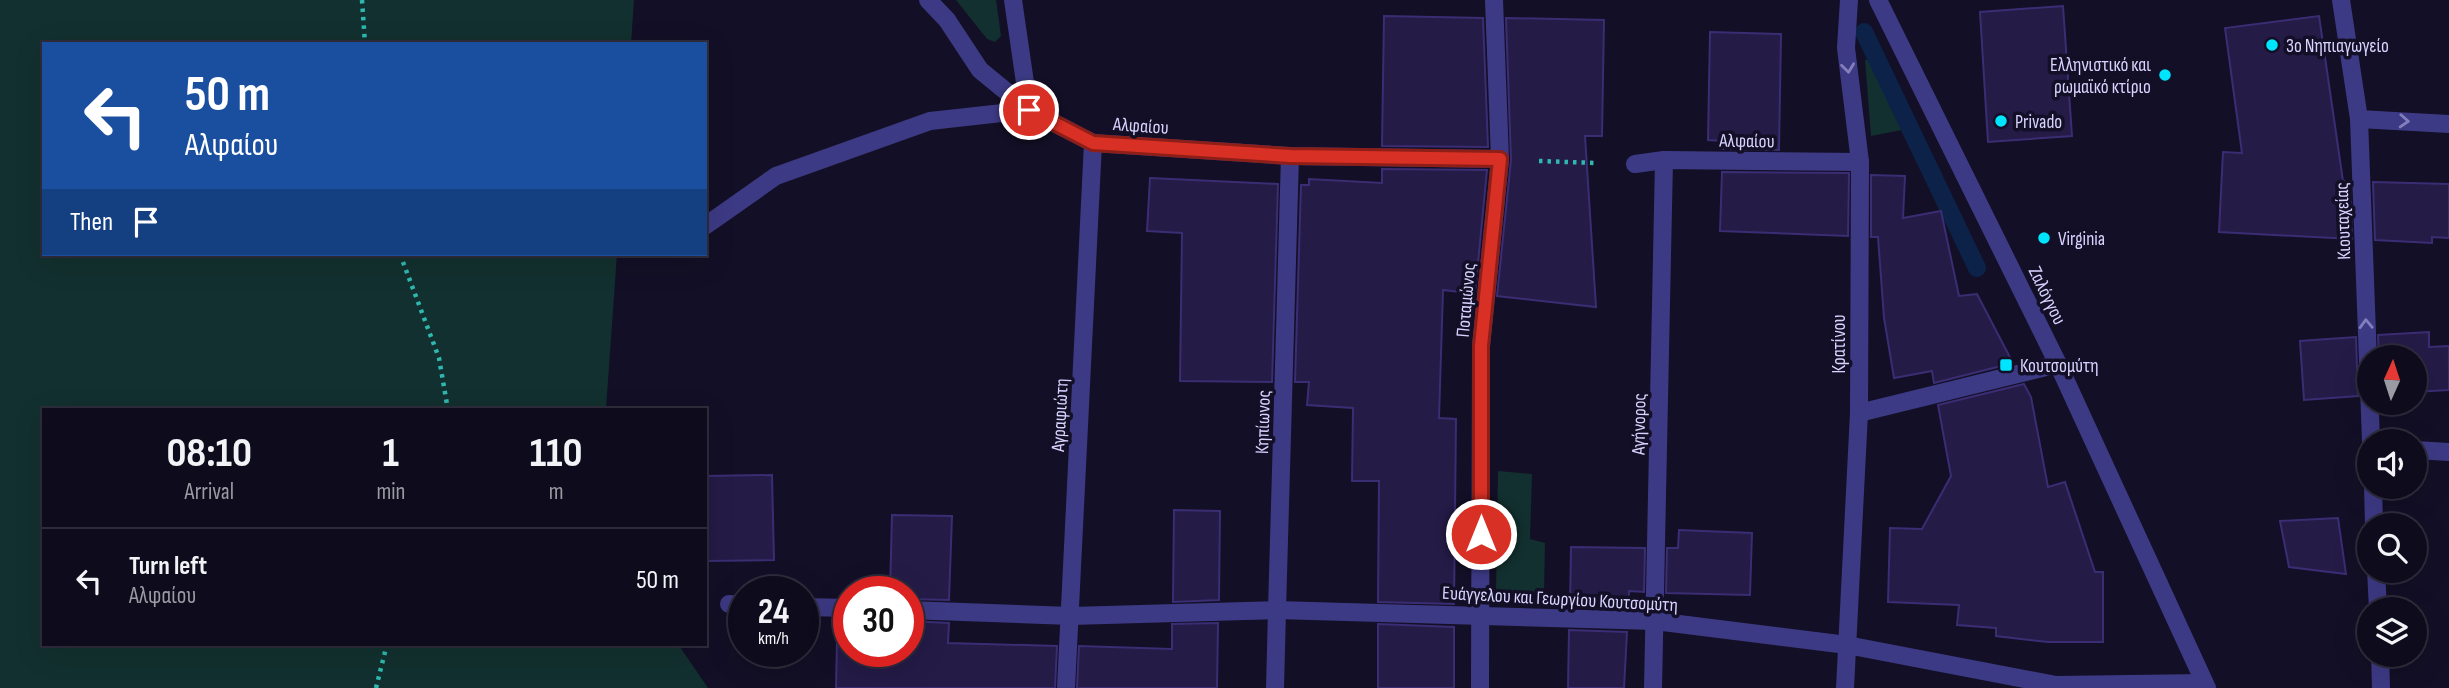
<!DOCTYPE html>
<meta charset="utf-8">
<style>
body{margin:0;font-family:"Sofia Sans Condensed",sans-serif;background:#171425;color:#f1f3f6;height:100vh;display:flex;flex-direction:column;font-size:26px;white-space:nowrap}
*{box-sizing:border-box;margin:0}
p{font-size:23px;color:#9b9ba3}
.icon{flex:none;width:38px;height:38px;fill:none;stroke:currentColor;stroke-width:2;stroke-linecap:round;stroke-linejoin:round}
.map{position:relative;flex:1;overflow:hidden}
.drawer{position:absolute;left:42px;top:408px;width:665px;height:238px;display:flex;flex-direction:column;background:#0e0b1c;border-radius:0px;box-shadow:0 7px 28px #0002,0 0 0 2px #2e2b3b}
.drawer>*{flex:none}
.hud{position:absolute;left:42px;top:42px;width:665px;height:214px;border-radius:0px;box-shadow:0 7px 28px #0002,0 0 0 2px #2e2b3b;background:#1a4fa0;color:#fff;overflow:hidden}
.needle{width:46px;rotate:3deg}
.fabs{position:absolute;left:2357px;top:345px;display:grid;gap:14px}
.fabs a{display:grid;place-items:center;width:70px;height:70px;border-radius:50%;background:#0e0b1c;box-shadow:0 7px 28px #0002,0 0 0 2px #2e2b3b;font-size:35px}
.speed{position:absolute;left:728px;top:576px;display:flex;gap:14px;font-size:35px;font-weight:700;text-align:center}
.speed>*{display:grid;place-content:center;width:91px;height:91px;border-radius:50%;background:#0e0b1c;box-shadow:0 7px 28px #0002,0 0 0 2px #2e2b3b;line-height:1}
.speed small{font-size:18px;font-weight:400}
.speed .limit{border:10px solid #d22;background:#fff;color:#111}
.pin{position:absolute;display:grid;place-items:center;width:60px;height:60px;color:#fff;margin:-30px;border:4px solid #fff;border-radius:50%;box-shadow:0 2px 7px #0007}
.me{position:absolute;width:77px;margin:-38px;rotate:0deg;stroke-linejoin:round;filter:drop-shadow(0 0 5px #0008)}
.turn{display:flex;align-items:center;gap:24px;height:147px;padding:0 28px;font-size:32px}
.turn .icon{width:91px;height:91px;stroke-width:2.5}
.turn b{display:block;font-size:49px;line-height:60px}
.then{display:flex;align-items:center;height:66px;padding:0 28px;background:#0003;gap:14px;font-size:26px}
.eta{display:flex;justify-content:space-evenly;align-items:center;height:119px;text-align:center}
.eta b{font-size:42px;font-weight:700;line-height:49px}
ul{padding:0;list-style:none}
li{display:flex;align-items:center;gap:21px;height:105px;padding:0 28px;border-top:2px solid #2e2b3b}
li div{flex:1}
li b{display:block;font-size:26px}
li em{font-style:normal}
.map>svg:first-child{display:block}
.green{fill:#12302f}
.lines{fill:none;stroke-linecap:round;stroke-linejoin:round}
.stream{stroke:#0c2248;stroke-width:18}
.building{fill:#241b47;stroke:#3b2d73;stroke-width:2}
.path{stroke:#2fb8b0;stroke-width:4.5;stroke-dasharray:3.5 5;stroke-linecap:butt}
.service{stroke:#3d3a85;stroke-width:18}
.minor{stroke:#3d3a85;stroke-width:18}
.tertiary{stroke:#3d3a85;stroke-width:18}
.oneway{stroke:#837fbc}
.route-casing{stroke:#8d1f18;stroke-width:18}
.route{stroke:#d93025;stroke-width:12}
.poi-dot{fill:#00e5ff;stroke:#130f26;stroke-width:2.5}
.labels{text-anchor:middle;stroke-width:7;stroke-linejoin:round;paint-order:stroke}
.poi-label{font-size:19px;fill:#d9d4ff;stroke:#130f26;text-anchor:start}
.street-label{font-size:19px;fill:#d9d4ff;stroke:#130f26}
</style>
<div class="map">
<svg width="2449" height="688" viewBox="0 0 2449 688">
<rect width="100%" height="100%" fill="#130f26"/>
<!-- green -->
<g class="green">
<path d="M0,0H634L631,44H44V254H617L606,409L44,410V644H678L708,688H0Z"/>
<path d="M956,0H996L1001,36L995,42L987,39Z"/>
<path d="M1872,59L1907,129L1871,136L1865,60Z"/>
<path d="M1498,471L1532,474L1530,539L1545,543L1544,593L1496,592Z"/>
</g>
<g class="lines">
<!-- stream -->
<path class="stream" d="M1864,32L1977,268"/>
</g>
<!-- building -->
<g class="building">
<path d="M2063,6L2072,136L1988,142L1980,12Z"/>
<path d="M1384,16L1483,18L1488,147L1382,146Z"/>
<path d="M2319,16L2343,181L2350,182L2352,239L2219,232L2223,152L2242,153L2225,28Z"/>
<path d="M1506,18L1604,20L1602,136H1585L1596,307L1497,296L1511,160Z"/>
<path d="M1710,32L1781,34L1779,150L1723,149V141L1708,140Z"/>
<path d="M1382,169L1487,170L1475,294L1443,290L1439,418L1456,419L1454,604L1378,602L1379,481H1352L1353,408L1307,405L1309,382H1295L1301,185H1309V179L1382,183Z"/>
<path d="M1722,172L1849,173L1848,236L1720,231Z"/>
<path d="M1871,175L1905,176L1903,218L1941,211L1959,296L1977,294L2013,363L1934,383L1932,371L1894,378L1884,318L1878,237H1871Z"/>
<path d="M1150,178L1278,184L1272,382L1180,381L1182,233L1147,231Z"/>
<path d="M2373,182L2449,184V238L2432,237V243L2375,240Z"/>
<path d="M2429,332V347L2449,346V390L2415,392V357H2379L2378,335Z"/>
<path d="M2356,337L2358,396L2304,400L2300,341Z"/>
<path d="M2024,384L2031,397L2048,487L2065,482L2095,572H2103V642H2048L1996,636V628L1957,625L1959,605L1888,602L1890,528L1922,529L1951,476L1938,405Z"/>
<path d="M772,475L774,560L707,561L705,476Z"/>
<path d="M1174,510L1220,511L1219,600L1173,602Z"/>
<path d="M892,515L952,516L949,600L908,599V592H890Z"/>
<path d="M2338,518L2346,574L2289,567L2280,521Z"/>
<path d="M1679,530L1752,533L1750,595L1666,593L1667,548H1678Z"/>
<path d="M1571,547L1645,548L1644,592L1629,591L1628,609L1570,607Z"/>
<path d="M908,621L949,623L948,643L1057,646L1055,688H836L837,641H849V651H908Z"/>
<path d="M1218,623L1217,688H1077L1079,646L1172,649V624Z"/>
<path d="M1378,624L1454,627V688H1378Z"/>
<path d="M1569,630L1627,632L1624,688H1568Z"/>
</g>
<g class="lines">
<!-- path -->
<g class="path">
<path d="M362,0L365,44"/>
<path d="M1539,161L1597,163"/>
<path d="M400,254L439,358L448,410"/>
<path d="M376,688L387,644"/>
</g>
<!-- service -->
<g class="service">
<path d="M928,0L947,20L980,70L1029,110"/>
<path d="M1275,688L1277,610"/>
</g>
<!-- minor -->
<g class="minor">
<path d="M1013,0L1029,110"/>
<path d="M2341,0L2359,119L2371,441"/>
<path d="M2359,119L2449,124"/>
<path d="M1635,164L1664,160L1860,162"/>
<path d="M705,226L776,176L930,121L1029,110L1093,143L1290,156L1500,159"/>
<path d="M1859,413L2058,364"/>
<path d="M2415,450L2449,452"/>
<path d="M2373,486L2374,525"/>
<path d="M2376,570L2378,609"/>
<path d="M729,604L744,605"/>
<path d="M803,607L849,608"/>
<path d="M908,610L1071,616L1277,610L1655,621L1847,645L2056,685L2204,683"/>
<path d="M1277,610L1290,156"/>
<path d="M2380,654L2381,688"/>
<path d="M1066,688L1093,143"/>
<path d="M1480,688L1481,346L1500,159L1494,0"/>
<path d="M1653,688L1664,160"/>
<path d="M1845,688L1859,413L1860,162L1846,48L1849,0"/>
</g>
<!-- tertiary -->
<path class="tertiary" d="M1878,0L2058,364L2207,688"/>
</g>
<!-- one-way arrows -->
<defs><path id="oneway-chevron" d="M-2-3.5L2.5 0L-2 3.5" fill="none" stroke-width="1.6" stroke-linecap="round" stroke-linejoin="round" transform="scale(1.75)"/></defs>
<g class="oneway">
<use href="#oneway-chevron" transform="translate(1848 68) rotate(83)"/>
<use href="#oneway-chevron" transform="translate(2404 121) rotate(3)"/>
<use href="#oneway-chevron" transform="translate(2366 324) rotate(-92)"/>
</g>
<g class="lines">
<!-- route casing -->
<g class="route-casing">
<path id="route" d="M1029,110L1093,143L1290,156L1500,159L1481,346V534"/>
</g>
<!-- route -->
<use href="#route" class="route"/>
</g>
<!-- markers -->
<g class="poi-dot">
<circle cx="2272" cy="45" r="7"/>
<circle cx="2165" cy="75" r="7"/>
<circle cx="2001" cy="121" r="7"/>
<circle cx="2044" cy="238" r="7"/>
<rect x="1999" y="358" width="14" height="14" rx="3.5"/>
</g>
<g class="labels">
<!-- poi labels -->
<g class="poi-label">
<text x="2286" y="52">3ο Νηπιαγωγείο</text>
<text x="2151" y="71" text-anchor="end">Ελληνιστικό και<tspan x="2151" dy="22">ρωμαϊκό κτίριο</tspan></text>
<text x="2015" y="128">Privado</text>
<text x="2058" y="245">Virginia</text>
<text x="2020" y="372">Κουτσομύτη</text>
</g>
<!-- street labels -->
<g class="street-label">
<text transform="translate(1141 125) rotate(4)" y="7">Αλφαίου</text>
<text transform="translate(1747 140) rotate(1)" y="7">Αλφαίου</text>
<text transform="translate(2342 221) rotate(-92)" y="7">Κιουταχείας</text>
<text transform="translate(2048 295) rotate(64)" y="7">Ζαλόγγου</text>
<text transform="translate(1465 300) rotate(-85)" y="7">Ποταμώνος</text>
<text transform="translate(1838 344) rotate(-90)" y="7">Κρατίνου</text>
<text transform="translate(1059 415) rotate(-87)" y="7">Αγραφιώτη</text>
<text transform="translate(1262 422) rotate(-88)" y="7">Κηπίωνος</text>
<text transform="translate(1638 424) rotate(-89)" y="7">Αγήνορος</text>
<text transform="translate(1560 598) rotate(3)" y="7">Ευάγγελου και Γεωργίου Κουτσομύτη</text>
</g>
</g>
</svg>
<div class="fabs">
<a><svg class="needle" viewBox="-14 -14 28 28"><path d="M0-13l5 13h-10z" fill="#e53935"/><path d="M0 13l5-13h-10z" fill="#9b9ba3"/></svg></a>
<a><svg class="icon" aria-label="sound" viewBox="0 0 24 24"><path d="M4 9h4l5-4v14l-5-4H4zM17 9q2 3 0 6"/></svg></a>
<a><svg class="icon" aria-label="search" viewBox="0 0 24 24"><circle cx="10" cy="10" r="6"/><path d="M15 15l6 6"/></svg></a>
<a><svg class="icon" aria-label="layers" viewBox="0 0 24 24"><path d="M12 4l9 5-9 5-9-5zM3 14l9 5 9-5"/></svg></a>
</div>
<div class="speed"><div>24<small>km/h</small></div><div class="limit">30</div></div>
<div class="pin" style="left:1029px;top:110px;background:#d93025"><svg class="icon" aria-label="arrive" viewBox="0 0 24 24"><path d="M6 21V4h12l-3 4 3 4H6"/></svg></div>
<svg class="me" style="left:1481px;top:534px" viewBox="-20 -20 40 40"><circle r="17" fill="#d93025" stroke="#fff" stroke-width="3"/><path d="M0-11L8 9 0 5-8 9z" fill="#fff"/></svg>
<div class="hud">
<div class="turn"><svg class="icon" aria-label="left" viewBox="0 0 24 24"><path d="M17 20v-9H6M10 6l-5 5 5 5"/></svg><div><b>50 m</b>Αλφαίου</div></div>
<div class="then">Then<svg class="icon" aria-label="arrive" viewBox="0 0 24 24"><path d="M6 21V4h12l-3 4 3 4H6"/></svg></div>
</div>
<section class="drawer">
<div class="eta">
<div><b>08:10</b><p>Arrival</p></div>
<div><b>1</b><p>min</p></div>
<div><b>110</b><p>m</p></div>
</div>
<ul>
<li><svg class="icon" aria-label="left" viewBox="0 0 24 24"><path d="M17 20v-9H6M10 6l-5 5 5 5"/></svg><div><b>Turn left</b><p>Αλφαίου</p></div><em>50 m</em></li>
</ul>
</section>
</div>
